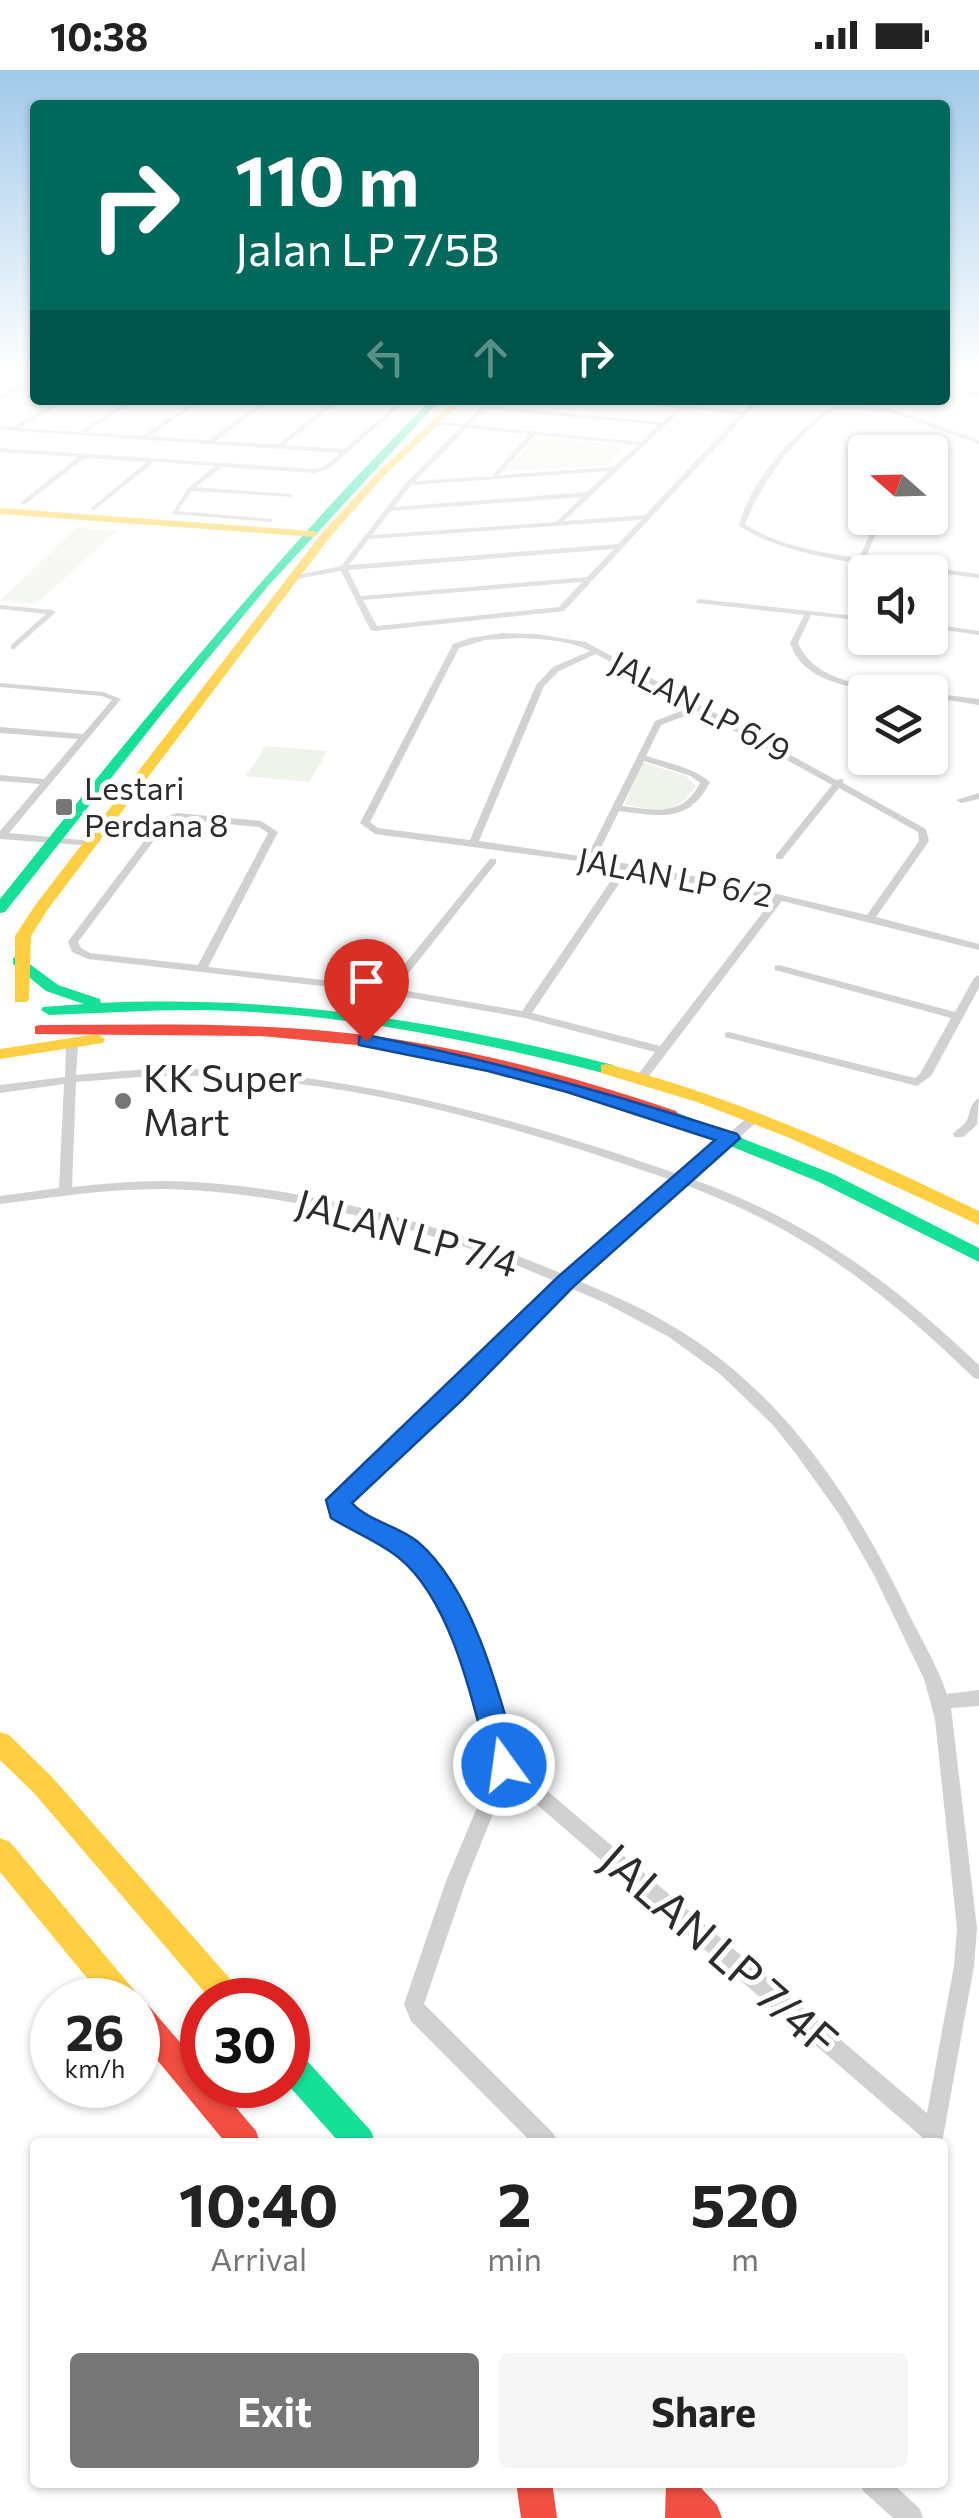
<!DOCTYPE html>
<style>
body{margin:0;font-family:Commissioner,sans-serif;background:#f6f6f6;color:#222;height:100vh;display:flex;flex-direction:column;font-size:38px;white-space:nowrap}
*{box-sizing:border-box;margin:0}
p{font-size:32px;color:#767676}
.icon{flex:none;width:55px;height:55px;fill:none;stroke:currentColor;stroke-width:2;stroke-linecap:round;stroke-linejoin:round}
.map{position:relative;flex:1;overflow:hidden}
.details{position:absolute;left:30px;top:2068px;width:918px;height:350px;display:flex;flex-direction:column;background:#fff;border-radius:10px;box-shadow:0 2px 8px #0004}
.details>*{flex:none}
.hud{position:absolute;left:30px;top:30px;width:920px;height:305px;border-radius:10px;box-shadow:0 2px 8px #0004;background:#00695c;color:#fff;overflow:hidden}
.needle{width:65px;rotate:290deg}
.controls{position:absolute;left:848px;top:365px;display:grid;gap:20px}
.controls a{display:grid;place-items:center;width:100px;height:100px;border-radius:10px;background:#fff;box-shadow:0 2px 8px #0004;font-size:50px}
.speed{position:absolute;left:30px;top:1908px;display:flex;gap:20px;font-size:50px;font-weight:700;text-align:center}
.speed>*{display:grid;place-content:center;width:130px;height:130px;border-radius:50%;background:#fff;box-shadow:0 2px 8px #0004;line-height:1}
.speed small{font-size:25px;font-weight:400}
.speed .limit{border:15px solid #d22;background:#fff;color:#111}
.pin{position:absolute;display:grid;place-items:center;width:85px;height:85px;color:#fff;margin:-102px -42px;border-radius:50% 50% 50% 0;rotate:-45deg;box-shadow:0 0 10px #0007}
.pin .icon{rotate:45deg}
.me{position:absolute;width:110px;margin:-55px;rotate:346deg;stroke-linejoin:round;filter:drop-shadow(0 0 8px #0008)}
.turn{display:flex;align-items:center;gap:35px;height:210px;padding:0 40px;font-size:45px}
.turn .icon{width:130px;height:130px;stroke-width:2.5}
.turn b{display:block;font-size:70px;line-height:85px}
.lanes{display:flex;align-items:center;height:95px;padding:0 40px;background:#0003;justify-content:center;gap:50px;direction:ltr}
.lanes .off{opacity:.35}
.eta{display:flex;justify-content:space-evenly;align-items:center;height:170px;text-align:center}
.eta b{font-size:60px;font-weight:700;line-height:70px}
.primary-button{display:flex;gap:20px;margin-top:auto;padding:20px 40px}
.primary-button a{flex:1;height:115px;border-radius:10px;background:#767676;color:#fff;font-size:40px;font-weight:700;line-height:115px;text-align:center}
.primary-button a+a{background:#f6f6f6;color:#222}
.status{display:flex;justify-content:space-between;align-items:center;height:70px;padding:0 50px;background:#fff;direction:ltr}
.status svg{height:28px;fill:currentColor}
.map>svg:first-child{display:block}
.green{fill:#f0f3eb}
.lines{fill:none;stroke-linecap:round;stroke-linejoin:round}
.street{fill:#d1d1d1;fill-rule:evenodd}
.fast{fill:#16e098;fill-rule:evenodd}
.slow{fill:#ffcf43;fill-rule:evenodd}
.jam{fill:#f24e42;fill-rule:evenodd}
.route{fill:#1a73e8;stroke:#114b97;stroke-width:2.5}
.poi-dot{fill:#767676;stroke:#fff;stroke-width:4}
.labels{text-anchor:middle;stroke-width:10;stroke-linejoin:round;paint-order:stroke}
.far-street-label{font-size:32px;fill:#2c2c2c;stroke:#fff}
.far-poi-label{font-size:32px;fill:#2c2c2c;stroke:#fff;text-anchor:start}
.poi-label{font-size:38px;fill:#2c2c2c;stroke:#fff;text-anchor:start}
.street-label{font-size:38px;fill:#2c2c2c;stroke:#fff}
.near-street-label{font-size:45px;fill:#2c2c2c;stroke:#fff}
</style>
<div class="status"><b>10:38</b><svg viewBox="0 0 49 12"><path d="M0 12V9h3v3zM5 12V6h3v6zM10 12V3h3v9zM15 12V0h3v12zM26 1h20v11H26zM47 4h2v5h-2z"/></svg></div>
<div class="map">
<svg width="979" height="2448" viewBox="0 0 979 2448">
<rect width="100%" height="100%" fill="#fff"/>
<!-- green -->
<g class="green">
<path d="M535,368L628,375L607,395L504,401Z"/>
<path d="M76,458L116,461L36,534L0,531Z"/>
<path d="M266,676L327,681L309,712L246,706Z"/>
<path d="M641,692L686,706L696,716C670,750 665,741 625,735Z"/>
</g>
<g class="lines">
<!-- street -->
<g class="street">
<path d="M35,307V311L0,330V326Z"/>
<path d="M966,320L979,323V327L964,323Z"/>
<path d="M61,330H68L20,358L80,362L128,330H135L87,362L142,366L196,330H203L150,366L209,370L264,330H271L216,371L277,375L334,330H341L284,375L344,379L400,331L405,332L328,399L314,403L222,397L196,417L291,424L293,427L192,421L178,441L273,449L271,452L172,444L188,418L215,396L154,392L93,441L91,438L147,392L85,388L25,434H21V432L78,387L0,382V378L314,399L324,397L340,383L0,360V356L12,357Z"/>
<path d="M488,330H494L489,336L662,352L678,338L613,330L743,341L754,330H760L564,541L374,561L370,559L341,501L291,510V506L341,496L407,412L461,357L435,355L433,352L464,354ZM684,338L740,344L645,445L564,451ZM485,339L659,355L641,372L470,355ZM467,358L529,364L492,406L415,411ZM535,365L638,375L614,397L499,405ZM609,401L587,422L394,437L411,415ZM582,427L556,452L372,465L391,441ZM641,450L618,474L349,495L369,469ZM614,479L587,507L361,526L348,500ZM582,512L559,537L377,556L363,530Z"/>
<path d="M832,336L890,338L979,370V374L889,342L835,339C795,366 763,410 745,454C778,476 820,482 859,488L877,448H883L865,489L979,504V508C909,499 797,494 739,456C747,415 797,359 832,336Z"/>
<path d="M700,529L865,547V551L811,545L798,573C817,615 870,615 910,620L914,622C882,624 817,618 797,587C796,587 790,574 790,573L804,545L697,533L696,531Z"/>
<path d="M0,535L52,540L56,542L14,579H11V575L46,544L0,539Z"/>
<path d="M930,554L979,561V565L930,558Z"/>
<path d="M502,563L536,564L586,572L836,710L843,709V713L926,759L929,771L876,847L979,874V880L782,831L643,1014L639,1015L633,1011L655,982L525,948L383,923L88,889L72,882L68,872L69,870L161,749L177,743L261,751L278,762L208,897L386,917L490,789H496V793L396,919L522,941L610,812L614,811L619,814L532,943L660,976L773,829L578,791L375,764L360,753L453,574L470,568ZM519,568C542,569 569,570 590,581L553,597L536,615L470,770L378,758L370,752L459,578L485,570ZM596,584L692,637L655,651L587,787L479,771L544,616L559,601ZM698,641L832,715L776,785V789H782L839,718L918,762L919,771L867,845L730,813L596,788L619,741C659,746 689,754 710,712C692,697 668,693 646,686L661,655ZM644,691L691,706L700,713C682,748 655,740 622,736ZM178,749L259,757L268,763L198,895L90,883L81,878L78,872L167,753Z"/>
<path d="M0,613L103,622L121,629L9,763L92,771L95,772V776L0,769V761L40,714L0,711V705L44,709L78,669L0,663V657L83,664L112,630L102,626L0,617Z"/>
<path d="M930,623L979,629V635L930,627Z"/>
<path d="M979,723V729L961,733L956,730Z"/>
<path d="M779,895L955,942L974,908L979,905V918L931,1006L917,1016L725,967V963L729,962L915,1008L920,1004L951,948L775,900V896Z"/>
<path d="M72,972L78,975L76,1005C119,1001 163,997 206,999C368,1006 528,1052 681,1105L750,1045H758L760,1048L758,1051L692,1109C810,1151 889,1210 979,1295V1309L974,1308C883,1220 804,1159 685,1115L576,1210C611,1224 647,1240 679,1260C783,1324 852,1427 904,1534C918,1564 936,1592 947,1624L979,1620V1636L951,1638L977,1858L974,1896L942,2073L921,2072L922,2067L507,1709L466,1811L424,1934L554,2064L557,2072H531L411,1951L404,1934L446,1811L495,1695L474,1614L442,1536L403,1485L334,1445L331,1430L451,1318L557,1212C438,1161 296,1123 167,1119C111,1118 55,1127 0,1134V1126L59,1118L64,1014L0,1023V1015L65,1007L66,975ZM153,1006C330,1001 507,1053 674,1111L565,1205C449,1155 290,1112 163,1111C133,1111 102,1114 72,1117L76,1012ZM568,1217L605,1233L669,1267L720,1304L773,1355L796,1384L839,1444L874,1505L924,1609L935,1649L957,1858L954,1896L927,2043L512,1691L492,1614L455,1527L415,1475L348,1438L347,1432L461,1326Z"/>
<path d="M979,1028L977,1055L963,1067H955L953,1064C957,1059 964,1056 967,1050C971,1041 970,1033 979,1028Z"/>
<path d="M860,2412H891L920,2439L923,2448H893L863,2421Z"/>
</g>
<!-- fast -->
<g class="fast">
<path d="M431,330H440L268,516L161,645L5,842L0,843V829C137,657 275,486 431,330Z"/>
<path d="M19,886L58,915L100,929L101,933C281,925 440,951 613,995L616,999L607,1004C484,973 359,946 232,941C171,938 110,943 49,945L41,940L43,937L84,934L46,921L13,894V888Z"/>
<path d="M670,1040L833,1104L979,1178V1192L819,1112L664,1049L661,1045Z"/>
<path d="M288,1978L299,1982L371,2061L375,2072H339L288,2015Z"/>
</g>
<!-- slow -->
<g class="slow">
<path d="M455,330H464L384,406L330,467L48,839L31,866L29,929L27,932H15V866L36,834L322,463L378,402Z"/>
<path d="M0,438L314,461L319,464L314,467L0,444Z"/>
<path d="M97,964L105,969L103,973L0,989V979Z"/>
<path d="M607,994C736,1027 859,1083 979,1141V1155L790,1068L697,1032L601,1003V995Z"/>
<path d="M0,1662L9,1665L52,1707L240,1920L245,1930H211L34,1723L0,1690Z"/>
<path d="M0,1768L10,1772L134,1920L139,1930L138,1933V1930H105L0,1802Z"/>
</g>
<!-- jam -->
<g class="jam">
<path d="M41,955C140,955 238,952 337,962C453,973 566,1004 676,1041L679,1045L670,1050L526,1006L388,978L261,966L35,964V956Z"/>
<path d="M138,1930L148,1935L202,1998V2015H217L256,2061L260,2072H225L138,1967Z"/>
<path d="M516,2412H552L557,2448H521Z"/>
<path d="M666,2412H702V2419L717,2435L722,2448H665Z"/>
</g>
</g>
<!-- sky -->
<linearGradient id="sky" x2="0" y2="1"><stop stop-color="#a1c9ea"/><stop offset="0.47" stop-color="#fff"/><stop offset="1" stop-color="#fff" stop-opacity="0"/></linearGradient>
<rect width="979" height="644" fill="url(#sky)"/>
<!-- route -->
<path class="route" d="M366,965C496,991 611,1023 737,1064L740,1068L574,1216L464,1328L352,1433C368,1451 399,1456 418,1472C474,1520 500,1626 519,1695L514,1704L504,1708L493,1704L489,1695C473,1631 451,1529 398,1487C378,1471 352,1461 331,1448L326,1430L559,1206L715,1070L567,1022L488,1001L359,975V967Z"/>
<!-- markers -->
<g class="poi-dot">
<rect x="54" y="727" width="20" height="20" rx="5"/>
<circle cx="123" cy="1031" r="10"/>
</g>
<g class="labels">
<!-- far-street labels -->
<g class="far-street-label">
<text transform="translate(700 637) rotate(28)" y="11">JALAN LP 6/9</text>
<text transform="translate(675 808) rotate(11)" y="11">JALAN LP 6/2</text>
</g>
<!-- far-poi labels -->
<g class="far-poi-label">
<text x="84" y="730">Lestari<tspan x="84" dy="37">Perdana 8</tspan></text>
</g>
<!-- poi labels -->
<g class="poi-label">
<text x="143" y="1022">KK Super<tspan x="143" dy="44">Mart</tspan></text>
</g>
<!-- street labels -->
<g class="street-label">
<text transform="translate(407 1164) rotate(16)" y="13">JALAN LP 7/4</text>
</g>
<!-- near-street labels -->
<g class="near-street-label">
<text transform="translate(719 1880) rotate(41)" y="16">JALAN LP 7/4F</text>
</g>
</g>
</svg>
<div class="controls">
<a><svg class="needle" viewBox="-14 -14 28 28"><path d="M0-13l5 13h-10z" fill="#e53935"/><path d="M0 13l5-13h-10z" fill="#767676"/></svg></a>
<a><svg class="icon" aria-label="sound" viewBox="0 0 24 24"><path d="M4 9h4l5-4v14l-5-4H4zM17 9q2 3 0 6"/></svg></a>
<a><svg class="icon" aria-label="layers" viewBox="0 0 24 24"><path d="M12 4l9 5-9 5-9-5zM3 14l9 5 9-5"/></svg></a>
</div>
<div class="speed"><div>26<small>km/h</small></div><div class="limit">30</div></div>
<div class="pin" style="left:366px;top:971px;background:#d93025"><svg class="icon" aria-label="arrive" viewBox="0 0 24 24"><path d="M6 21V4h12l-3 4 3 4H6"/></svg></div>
<svg class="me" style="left:504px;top:1695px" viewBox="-20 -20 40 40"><circle r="17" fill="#1a73e8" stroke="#fff" stroke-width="3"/><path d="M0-11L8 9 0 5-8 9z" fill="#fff"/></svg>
<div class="hud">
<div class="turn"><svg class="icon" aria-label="right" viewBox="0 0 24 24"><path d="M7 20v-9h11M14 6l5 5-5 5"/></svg><div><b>110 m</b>Jalan LP 7/5B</div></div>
<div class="lanes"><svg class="icon off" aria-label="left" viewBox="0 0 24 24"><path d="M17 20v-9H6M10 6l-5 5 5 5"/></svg><svg class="icon off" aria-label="ahead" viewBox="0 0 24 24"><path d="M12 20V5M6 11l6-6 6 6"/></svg><svg class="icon" aria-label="right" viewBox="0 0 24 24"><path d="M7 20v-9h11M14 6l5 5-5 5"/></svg></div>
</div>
<section class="details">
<div class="eta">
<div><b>10:40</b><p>Arrival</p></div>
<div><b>2</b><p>min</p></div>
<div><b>520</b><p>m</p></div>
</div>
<div class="primary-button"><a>Exit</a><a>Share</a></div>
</section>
</div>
